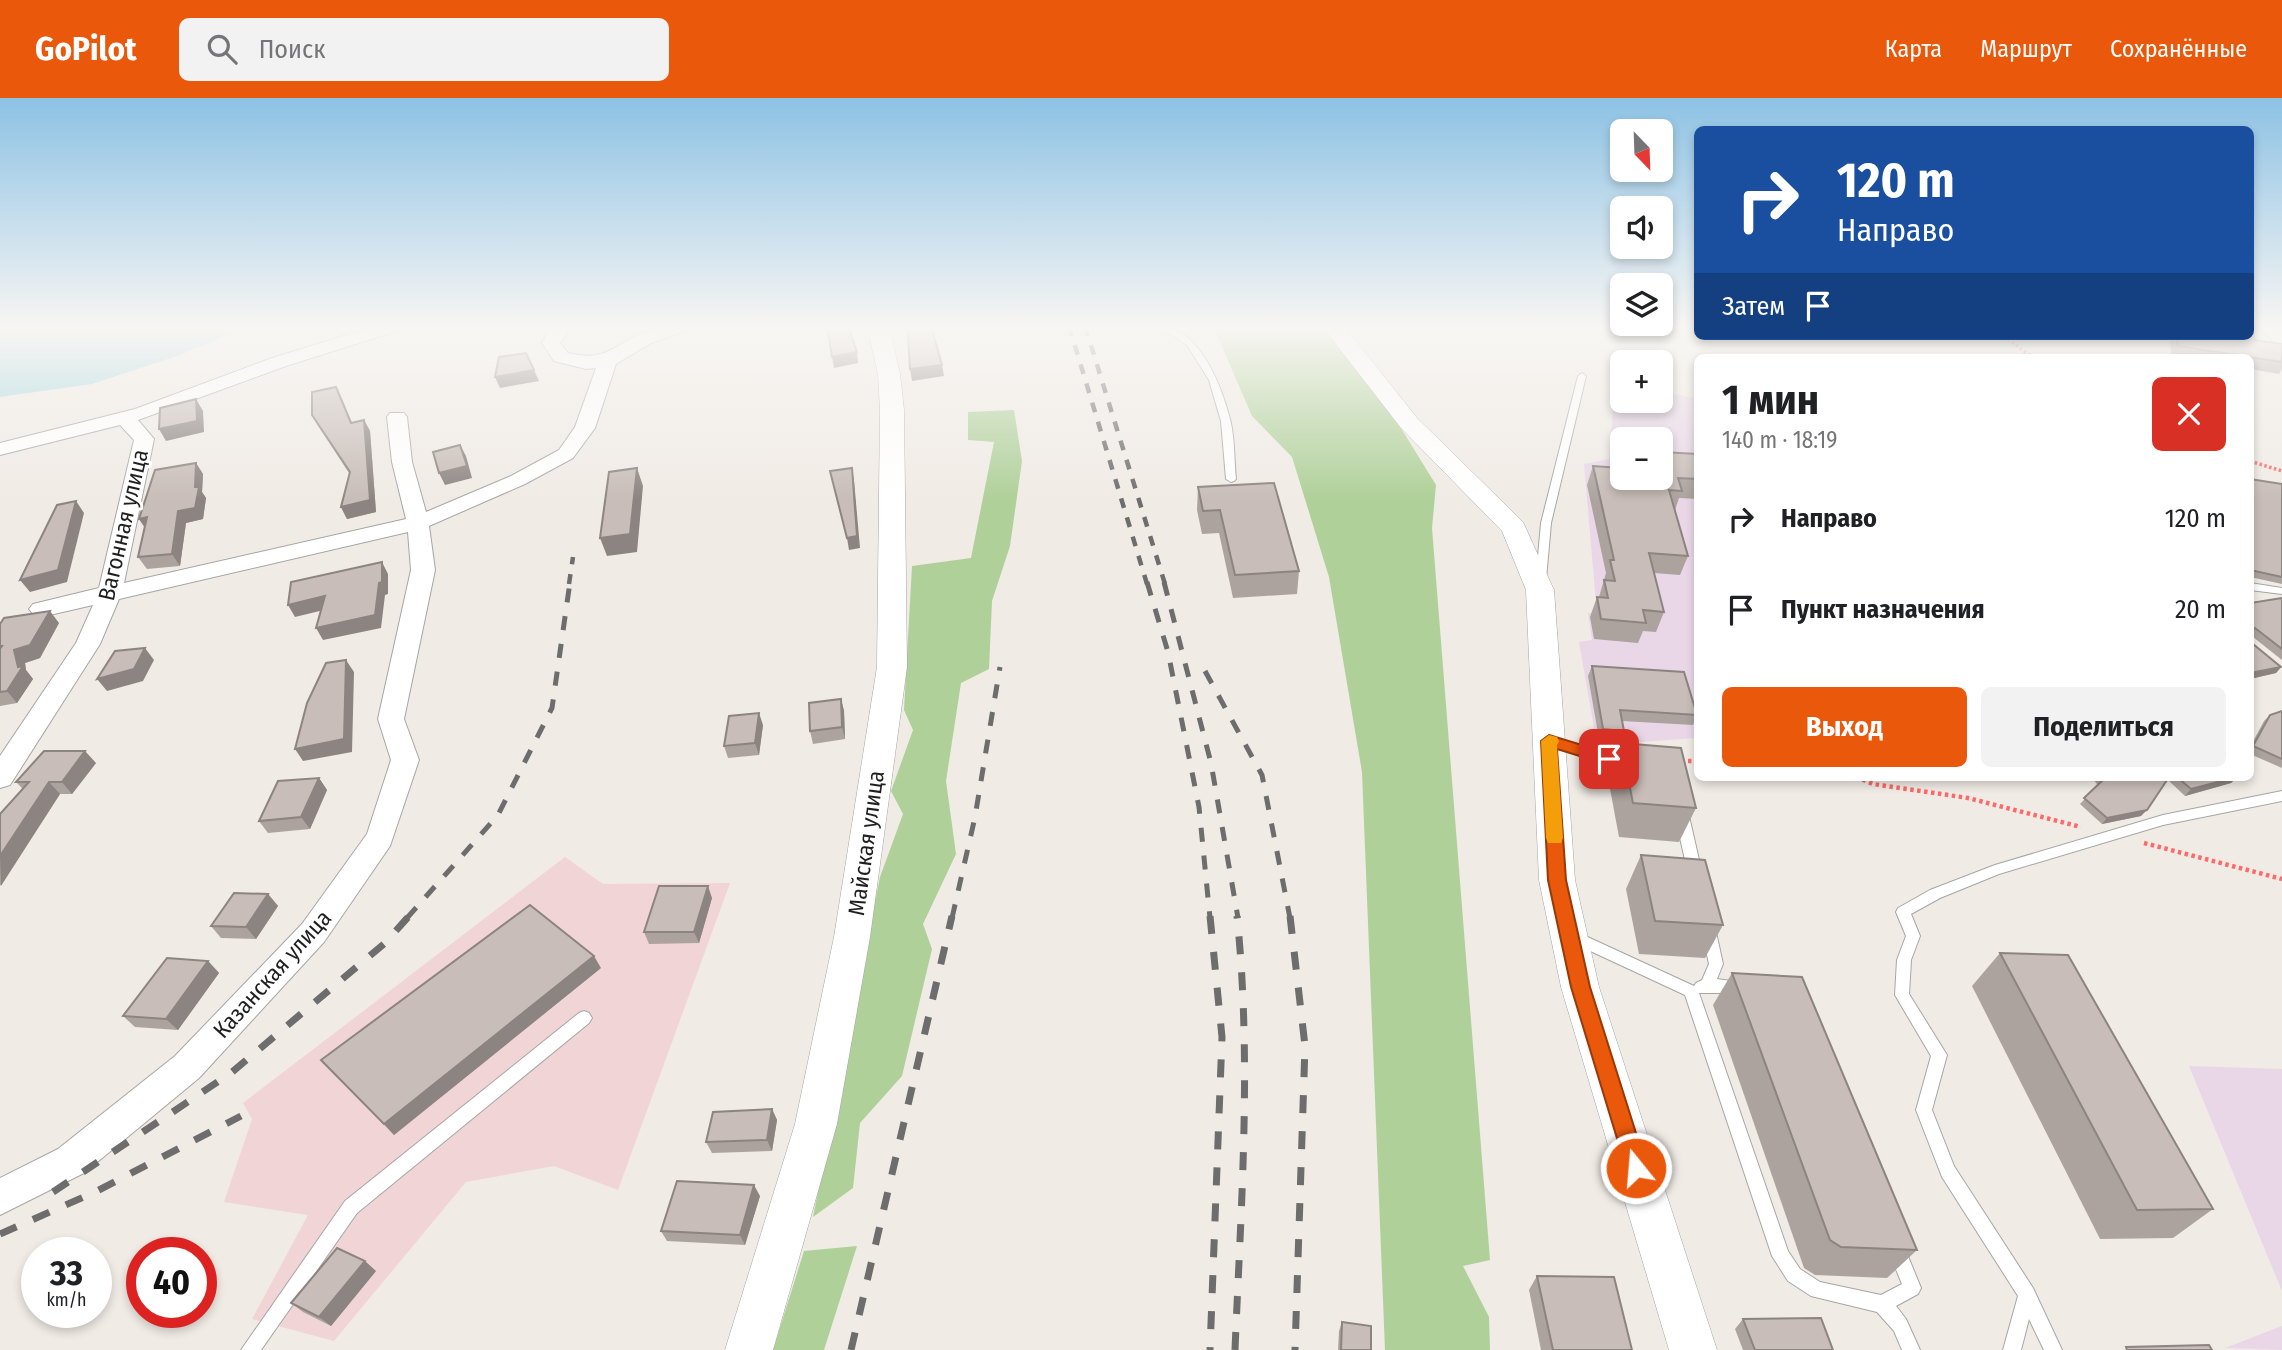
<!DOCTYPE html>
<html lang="ru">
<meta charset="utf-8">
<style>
body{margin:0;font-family:"Fira Sans Condensed",sans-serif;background:#f2f2f2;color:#202124;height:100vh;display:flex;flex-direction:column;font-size:26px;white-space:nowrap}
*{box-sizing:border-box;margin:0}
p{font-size:23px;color:#757577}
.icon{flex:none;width:38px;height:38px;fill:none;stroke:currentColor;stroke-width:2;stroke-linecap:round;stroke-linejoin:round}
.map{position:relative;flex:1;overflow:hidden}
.side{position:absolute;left:1694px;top:256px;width:560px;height:427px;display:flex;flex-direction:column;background:#fff;border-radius:10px;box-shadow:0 4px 10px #0003}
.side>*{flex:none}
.banner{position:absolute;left:1694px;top:28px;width:560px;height:214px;border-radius:10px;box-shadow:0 4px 10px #0003;background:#1a4fa0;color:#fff;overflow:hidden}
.needle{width:46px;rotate:157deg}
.controls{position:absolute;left:1610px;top:21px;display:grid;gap:14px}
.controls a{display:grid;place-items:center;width:63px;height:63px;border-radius:10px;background:#fff;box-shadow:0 4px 10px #0003;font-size:35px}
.speed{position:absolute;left:21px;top:1139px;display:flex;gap:14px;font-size:35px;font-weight:700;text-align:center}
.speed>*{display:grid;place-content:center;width:91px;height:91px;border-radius:50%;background:#fff;box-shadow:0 4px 10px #0003;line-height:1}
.speed small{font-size:18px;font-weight:400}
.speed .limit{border:10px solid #d22;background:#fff;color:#111}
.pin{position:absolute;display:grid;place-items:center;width:60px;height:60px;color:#fff;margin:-30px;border-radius:14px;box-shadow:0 4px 10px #0006}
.me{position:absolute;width:77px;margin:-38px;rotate:343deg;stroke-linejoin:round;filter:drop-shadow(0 0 5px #0008)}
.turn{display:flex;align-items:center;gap:24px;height:147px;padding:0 28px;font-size:32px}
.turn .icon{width:91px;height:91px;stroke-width:2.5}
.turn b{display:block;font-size:49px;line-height:60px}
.then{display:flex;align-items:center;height:66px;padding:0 28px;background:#0003;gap:14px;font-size:26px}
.round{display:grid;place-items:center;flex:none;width:74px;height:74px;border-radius:10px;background:#f2f2f2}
.headline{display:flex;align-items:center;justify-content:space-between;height:119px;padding:0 28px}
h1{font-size:42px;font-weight:700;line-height:52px}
.action{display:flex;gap:14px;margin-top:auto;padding:14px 28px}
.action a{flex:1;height:80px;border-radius:10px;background:#ea580c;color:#fff;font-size:28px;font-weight:700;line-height:80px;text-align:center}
.action a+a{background:#f2f2f2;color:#202124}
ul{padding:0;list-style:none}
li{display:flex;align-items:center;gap:21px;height:91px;padding:0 28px}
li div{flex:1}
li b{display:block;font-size:26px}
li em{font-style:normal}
header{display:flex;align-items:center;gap:42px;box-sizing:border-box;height:98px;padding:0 35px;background:#ea580c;color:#fff}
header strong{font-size:33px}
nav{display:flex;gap:38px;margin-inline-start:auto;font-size:24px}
.search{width:490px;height:63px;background:#f2f2f2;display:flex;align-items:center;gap:18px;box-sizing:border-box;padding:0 24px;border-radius:10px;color:#757577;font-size:26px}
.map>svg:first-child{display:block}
.commercial{fill:#f1d4d6}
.industrial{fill:#e9d7e8;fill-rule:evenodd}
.forest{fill:#afd099}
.water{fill:#a5d7df}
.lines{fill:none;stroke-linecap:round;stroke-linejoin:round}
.service-casing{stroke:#a6a6a6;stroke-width:2}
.minor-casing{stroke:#a6a6a6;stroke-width:2}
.tertiary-casing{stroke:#a6a6a6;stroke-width:1}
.path-far1{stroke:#fd6a69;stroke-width:3.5;stroke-dasharray:2.5 2.5;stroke-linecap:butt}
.path{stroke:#fd6a69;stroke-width:4.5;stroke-dasharray:3.5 3.5;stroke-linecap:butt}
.service{fill:#fff;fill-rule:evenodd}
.minor{fill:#fff;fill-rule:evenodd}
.tertiary{fill:#fff;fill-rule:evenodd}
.rail-far2{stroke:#6d6d6d;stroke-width:4.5;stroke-dasharray:10 10;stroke-linecap:butt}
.rail-far1{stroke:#6d6d6d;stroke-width:5;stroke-dasharray:14 14;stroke-linecap:butt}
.rail{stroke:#6d6d6d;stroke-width:7;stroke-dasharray:18 18;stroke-linecap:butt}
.wall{fill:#aca39e}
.shaded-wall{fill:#8c8481}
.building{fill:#c8bdb8;stroke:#8c8481;stroke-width:2}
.route{fill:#ea580c;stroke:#983908;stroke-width:2}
.slow{fill:#f59e0b}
.labels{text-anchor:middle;stroke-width:6;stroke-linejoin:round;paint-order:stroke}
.street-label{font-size:23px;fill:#1f1f1f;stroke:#fff}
</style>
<header>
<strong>GoPilot</strong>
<div class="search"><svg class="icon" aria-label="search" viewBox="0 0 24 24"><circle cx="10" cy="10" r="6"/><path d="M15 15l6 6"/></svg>Поиск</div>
<nav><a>Карта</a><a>Маршрут</a><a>Сохранённые</a></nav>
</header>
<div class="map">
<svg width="2282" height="1252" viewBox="0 0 2282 1252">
<rect width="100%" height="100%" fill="#f0ebe5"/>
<!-- commercial -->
<path class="commercial" d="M565,759L603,786L730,785L618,1092L554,1068L466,1084L334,1243L252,1221L308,1117L224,1104L252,1021L243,1005Z"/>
<!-- industrial -->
<g class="industrial">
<path d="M1615,284L1622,286V303H1661V293L1697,301V640L1597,647L1579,544L1592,542L1588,515L1597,516L1584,366L1609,361ZM1622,341H1661V380H1622Z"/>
<path d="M2189,968L2282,971V1193Z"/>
<path d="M2282,1228V1252L2225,1250Z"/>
</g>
<!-- forest -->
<g class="forest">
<path d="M1213,228H1317L1332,236L1388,309L1436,387L1432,430L1490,1162L1463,1168L1489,1219L1490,1252H1385L1362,674L1329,479L1292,359L1252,318Z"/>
<path d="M1014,312L1022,363L1010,448L992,503L989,571L961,585L946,683L956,756L923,826L932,851L902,978L860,1025L853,1090L813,1119L880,779L903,716L891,693L913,632L904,612L912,468L971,460L994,344L968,342V314Z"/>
<path d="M857,1148L824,1252H773L804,1153Z"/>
</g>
<!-- water -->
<path class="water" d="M0,228H249L177,258L92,286L0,299Z"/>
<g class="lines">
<!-- service casing -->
<g class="service-casing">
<g id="service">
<path d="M1146,228C1155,228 1164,228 1173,231C1204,243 1222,290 1230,321C1235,340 1234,362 1236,381L1234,383L1231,384L1226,381L1221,323L1209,282L1187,247L1168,235Z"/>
<path d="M1582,275L1586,278L1551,425L1546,481L1541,484L1536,481L1541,425L1578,278Z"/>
<path d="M2250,485L2282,490V496L2250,492Z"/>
<path d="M1550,639L1609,656L1635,658L1637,661L1635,664C1606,671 1573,655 1546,646L1544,643Z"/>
<path d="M2282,693V703L2163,727L1999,776L1940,800L1911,816L1920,838L1911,862L1909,896L1947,957L1932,1012L1954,1068L2033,1190L2062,1252H2044L2029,1221L2021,1252H2003L2018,1198L1942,1079L1916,1012L1931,958L1895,897L1897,862L1906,838L1896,814L1898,810L1930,792L1995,767L2163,717Z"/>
<path d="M1682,713L1687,714L1689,718L1702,775L1700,779L1695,780L1690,779L1688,775L1675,718L1677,714Z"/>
<path d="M1709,828L1714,830L1716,834L1723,866L1717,881L1746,885L1748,889L1746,893L1741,895H1699L1788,1153L1800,1171L1820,1184L1881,1197L1902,1186L1888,1152L1891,1146L1897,1143L1903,1146L1921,1190L1918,1196L1896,1208L1906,1221L1920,1252H1902L1894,1233L1877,1214L1811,1198L1788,1183L1772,1158L1685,897L1571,844L1569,840L1571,836L1576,834L1581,836L1694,888L1696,885L1702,882L1709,866L1702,834L1704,830Z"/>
<path d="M584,913L589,915L592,920L589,925L357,1115L261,1252H241L345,1103L579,915Z"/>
</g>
</g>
<!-- minor casing -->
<g class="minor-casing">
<g id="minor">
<path d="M376,228H403L400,232L286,268L138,322L154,341L124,485L406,421L392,364L387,319L390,315H404L407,319L412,364L426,414L511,378L559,352L575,329L596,270L586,271L554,263L542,245L551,228H573L560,245L568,255C603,263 608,252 638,237C655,229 672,228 691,228L688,232L651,245L616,266L595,330L573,360L525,386L429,428L435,472L404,621L419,662L390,748L324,844L199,980L84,1075L0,1117V1080L58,1051L175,958L302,826L367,736L391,662L378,621L411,472L408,434L119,501L100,546L10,687L0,690V658L76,545L93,507L41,519L33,516L29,511L33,506L99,490L134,342L120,327L0,357V345L135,311L272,260Z"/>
<path d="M2260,228H2279L2282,232V248L2276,247Z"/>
</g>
</g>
<!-- tertiary casing -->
<g class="tertiary-casing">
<g id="tertiary">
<path d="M867,228H889L900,276L904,312L907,569L870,839L837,1026L773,1252H725L795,1026L834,839L877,569L880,312L878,276Z"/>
<path d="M1322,228H1344L1417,320L1523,424L1554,492L1575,782L1599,889L1717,1252H1669L1561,889L1539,782L1526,492L1502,433L1401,330Z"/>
</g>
</g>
<!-- path-far1 -->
<g class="path-far1">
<path d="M2004,238L2032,259"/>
<path d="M2250,363L2282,373"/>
</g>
<!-- path -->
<g class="path">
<path d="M1681,663H1698"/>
<path d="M1856,679L1873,686L1968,700L2081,729"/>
<path d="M2144,745L2282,781"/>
</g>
<!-- service -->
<use href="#service" class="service"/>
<!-- minor -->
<use href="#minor" class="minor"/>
<!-- tertiary -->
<use href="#tertiary" class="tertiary"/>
<!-- rail-far2 -->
<g class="rail-far2">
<path d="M1069,228L1147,486"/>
<path d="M1085,228L1165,486"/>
<path d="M569,486L573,459"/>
</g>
<!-- rail-far1 -->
<g class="rail-far1">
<path d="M1147,484L1168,554L1199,709L1210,820"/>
<path d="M1164,484L1211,665L1238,820"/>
<path d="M1205,573L1262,677L1290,820"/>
<path d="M407,820L498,717L552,610L570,484"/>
<path d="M952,820L975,719L1000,569"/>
</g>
<!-- rail -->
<g class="rail">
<path d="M1210,818L1222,939L1210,1252"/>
<path d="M1290,818L1305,948L1295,1252"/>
<path d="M53,1094L231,975L385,845L409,818"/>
<path d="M0,1136L95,1094L241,1018"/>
<path d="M851,1252L952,818"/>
<path d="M1235,1252C1241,1107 1252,963 1237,818"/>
</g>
</g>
<!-- wall -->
<g class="wall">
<path d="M2250,228H2256L2251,235L2255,242L2282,246V271L2279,276L2250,271V259H2171L2170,240L2171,238H2250Z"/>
<path d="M342,301L352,325L364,322L370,333L376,414L347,421L341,409L349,375L319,329L312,317Z"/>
<path d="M1698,356V401L1679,400L1675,412L1688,458L1680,477L1654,475L1664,514L1656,534L1643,533L1638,545L1594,541L1590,519L1597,499H1599L1606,475L1587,387L1593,368L1622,380Z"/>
<path d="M196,365L203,376L202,394L206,400L203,421L186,425L180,468L147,471L138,459L145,429L139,421Z"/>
<path d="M2250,381L2282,386V486L2250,479Z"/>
<path d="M1198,389L1299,473L1297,496L1233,500L1219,435L1202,436L1197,412Z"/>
<path d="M2282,500V562L2253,539V546L2281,569L2276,575L2250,581V505Z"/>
<path d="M59,525L40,560L25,565L26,572L33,581L17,605L0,608V526Z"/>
<path d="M1592,568L1697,617L1693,627L1622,623L1624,633L1620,643L1599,641L1588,578Z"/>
<path d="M841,601L844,613L845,641L813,646L810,633Z"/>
<path d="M2282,613V670L2250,656V649L2264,623L2270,617Z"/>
<path d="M763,627L759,657L728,660L724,648Z"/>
<path d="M1621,645L1696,710L1679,744L1619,739L1608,680Z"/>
<path d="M96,665L72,696H60L0,788V716L23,691L16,684Z"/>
<path d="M2091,679H2237L2231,685L2185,698L2167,681L2141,718L2102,726L2080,706L2098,687Z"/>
<path d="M319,680L327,692L310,731L268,735L259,723Z"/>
<path d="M1641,757L1723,827L1705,860L1639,856L1626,791Z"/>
<path d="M268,796L278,808L256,841L221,840L211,828Z"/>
<path d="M712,800L699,845L649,846L644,834Z"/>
<path d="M2000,855L2213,1111L2173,1140L2100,1141L1972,888Z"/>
<path d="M208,863L219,875L178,932L135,929L123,918Z"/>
<path d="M601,870L394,1037L321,962Z"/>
<path d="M1732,875L1917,1152L1887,1180L1815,1177L1804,1170L1713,907Z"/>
<path d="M772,1011L777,1022L772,1053L712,1055L706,1044Z"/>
<path d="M760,1098L745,1147L667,1143L661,1133Z"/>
<path d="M376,1173L331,1228L303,1214L291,1205Z"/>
<path d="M1537,1178L1632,1252H1541L1529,1192Z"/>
<path d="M1743,1221L1833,1252H1743L1735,1231Z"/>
<path d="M1342,1224L1371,1252H1338L1339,1233Z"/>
</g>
<!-- shaded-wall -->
<g class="shaded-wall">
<path d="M850,228H852L853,233L851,242L849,231Z"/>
<path d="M857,254L858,265L834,270L832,259Z"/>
<path d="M942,267L944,278L912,283L910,271Z"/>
<path d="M534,272L539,283L500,290L495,279Z"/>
<path d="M196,301L203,313L204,334L166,343L159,331Z"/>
<path d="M364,322L370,333L376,414L347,421L341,409Z"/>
<path d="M460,347L466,358L472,380L445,387L439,375Z"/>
<path d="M196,365L203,376L202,394L206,400L203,421L186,425L180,468L172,456L178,413L195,389Z"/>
<path d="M637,370L643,388L637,454L607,458L600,440Z"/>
<path d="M852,370L854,382L860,450L849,452L847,440Z"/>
<path d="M76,403L84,415L67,484L30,494L20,482Z"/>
<path d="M147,419V433L139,421Z"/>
<path d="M382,464L388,476V496L385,497L381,530L323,542L316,530Z"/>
<path d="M325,498L332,510L295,519L288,507Z"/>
<path d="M50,513L59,525L40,560L25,565L26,572L33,581L17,605L7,593L14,552Z"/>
<path d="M145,550L154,562L143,583L107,593L97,581Z"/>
<path d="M346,562L354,574L352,654L303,663L295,651Z"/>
<path d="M2281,569L2276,575L2250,581V575Z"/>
<path d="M841,601L844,613L845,641L842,629Z"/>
<path d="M759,615L763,627L759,657L755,645Z"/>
<path d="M85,653L96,665L72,696L62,684Z"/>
<path d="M2237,679L2231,685L2185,698L2191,691Z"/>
<path d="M319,680L327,692L310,731L301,719Z"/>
<path d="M49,684L60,696L1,788L0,758Z"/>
<path d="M2147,712L2141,718L2102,726L2107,720Z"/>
<path d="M708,788L712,800L699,845L694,834Z"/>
<path d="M268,796L278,808L256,841L246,829Z"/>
<path d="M594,858L601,870L394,1037L384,1026Z"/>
<path d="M208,863L219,875L178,932L166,921Z"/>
<path d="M772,1011L777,1022L772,1053L767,1042Z"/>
<path d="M754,1087L760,1098L745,1147L740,1137Z"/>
<path d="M365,1163L376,1173L331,1228L319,1219Z"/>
</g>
<!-- building -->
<g class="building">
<path d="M827,228H850L849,231L857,254L832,259Z"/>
<path d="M906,228H931L942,267L910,271L908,237Z"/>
<path d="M2250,233L2255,242L2282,246V264L2178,248L2177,238H2250Z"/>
<path d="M526,255L534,272L495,279L499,259Z"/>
<path d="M336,289L351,325L364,322L370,402L341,409L350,374L312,317V294Z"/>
<path d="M196,301L197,323L159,331L160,310Z"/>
<path d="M460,347L467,368L439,375L433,354Z"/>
<path d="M1661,354L1698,356V381L1678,380L1682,393L1669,392L1688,458L1649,455L1664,514L1643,512L1646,525L1601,521L1597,499L1608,500L1604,482L1615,483L1610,462H1614L1593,368L1622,370V380H1661Z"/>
<path d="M196,365L195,389H199L195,410L178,413L172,456L138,459L147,419L139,421L155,372Z"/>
<path d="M637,370L630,436L600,440L609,374Z"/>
<path d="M852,370L857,438L847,440L830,373Z"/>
<path d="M2250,381L2282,386V479L2250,472Z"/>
<path d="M1274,385L1299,473L1235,477L1220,412L1203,413L1198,389Z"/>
<path d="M76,403L58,472L20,482L57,407Z"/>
<path d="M382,464V484L379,485L375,517L316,530L325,498L288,507L291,484Z"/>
<path d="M2282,500V551L2255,530L2252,533L2253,546L2281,569L2250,575V505Z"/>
<path d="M50,513L30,547L14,552L18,569L23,568L7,593L0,594V551L2,548H0V526L4,520Z"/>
<path d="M145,550L134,571L97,581L115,553Z"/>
<path d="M346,562L344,641L295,651L307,605L326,565Z"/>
<path d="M1592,568L1684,574L1697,617L1620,612L1624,633L1603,631Z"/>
<path d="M841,601L842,629L810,633L809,605Z"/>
<path d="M2282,613V661L2253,648L2270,617Z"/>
<path d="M759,615L755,645L724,648L729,618Z"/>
<path d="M1621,645L1681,650L1696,710L1633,705Z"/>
<path d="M44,653H85L62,684H49L0,758V716L29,684H16Z"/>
<path d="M2102,679H2169L2147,712L2107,720L2084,700L2104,681Z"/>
<path d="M2177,679H2237L2191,691Z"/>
<path d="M319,680L301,719L259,723L278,683Z"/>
<path d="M1641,757L1705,762L1723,827L1655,823Z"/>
<path d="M659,788H708L694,834H644Z"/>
<path d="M234,795L268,796L246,829L211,828Z"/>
<path d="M530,807L594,858L384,1026L321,962Z"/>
<path d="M2000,855L2068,857L2213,1111L2137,1112Z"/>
<path d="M167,860L208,863L166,921L123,918Z"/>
<path d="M1732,875L1802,879L1917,1152L1841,1149L1830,1142Z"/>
<path d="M772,1011L767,1042L706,1044L713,1014Z"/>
<path d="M677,1083L754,1087L740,1137L661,1133Z"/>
<path d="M337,1150L365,1163L319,1219L291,1205Z"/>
<path d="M1537,1178L1614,1179L1632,1252H1553Z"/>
<path d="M1821,1220L1833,1252H1755L1743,1221Z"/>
<path d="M1342,1224L1371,1228V1252H1341Z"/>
<path d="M2209,1247L2212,1252H2127L2126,1249Z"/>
</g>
<!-- sky -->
<linearGradient id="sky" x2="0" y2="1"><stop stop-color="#8dc2e4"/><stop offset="0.57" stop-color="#f8f6f3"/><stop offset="1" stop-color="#f8f6f3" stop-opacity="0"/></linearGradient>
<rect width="2282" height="403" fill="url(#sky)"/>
<!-- route -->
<path class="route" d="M1549,637L1615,657L1617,661L1609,667L1557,651L1566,782L1590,889L1647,1070L1644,1078L1636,1081L1629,1078L1626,1070L1571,889L1548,782L1541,643Z"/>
<!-- slow -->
<path class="slow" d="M1549,637L1557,639L1559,643L1557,647L1563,740L1561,745H1548L1546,740L1541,643Z"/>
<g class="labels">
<!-- street labels -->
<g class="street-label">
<text transform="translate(123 427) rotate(-77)" y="8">Вагонная улица</text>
<text transform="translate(866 745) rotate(-82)" y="8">Майская улица</text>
<text transform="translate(272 876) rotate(-48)" y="8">Казанская улица</text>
</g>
</g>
</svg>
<div class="controls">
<a><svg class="needle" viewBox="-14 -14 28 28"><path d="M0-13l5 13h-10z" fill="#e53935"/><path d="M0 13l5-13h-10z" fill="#757577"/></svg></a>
<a><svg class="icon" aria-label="sound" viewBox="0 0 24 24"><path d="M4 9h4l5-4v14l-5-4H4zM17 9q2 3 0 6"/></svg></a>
<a><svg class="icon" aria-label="layers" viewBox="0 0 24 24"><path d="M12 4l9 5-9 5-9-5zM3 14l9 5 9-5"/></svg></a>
<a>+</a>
<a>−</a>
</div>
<div class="speed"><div>33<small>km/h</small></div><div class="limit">40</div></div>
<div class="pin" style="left:1609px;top:661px;background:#d93025"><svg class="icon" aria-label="arrive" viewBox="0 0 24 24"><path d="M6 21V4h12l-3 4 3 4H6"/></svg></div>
<svg class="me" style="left:1636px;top:1070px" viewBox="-20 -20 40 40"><circle r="17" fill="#ea580c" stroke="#fff" stroke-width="3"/><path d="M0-11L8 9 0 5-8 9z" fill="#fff"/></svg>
<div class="banner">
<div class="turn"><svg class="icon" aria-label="right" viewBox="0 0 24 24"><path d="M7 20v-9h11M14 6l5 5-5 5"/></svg><div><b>120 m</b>Направо</div></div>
<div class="then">Затем<svg class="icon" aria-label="arrive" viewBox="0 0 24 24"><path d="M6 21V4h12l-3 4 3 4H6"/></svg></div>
</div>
<section class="side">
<div class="headline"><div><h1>1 мин</h1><p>140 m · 18:19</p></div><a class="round" style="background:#d93025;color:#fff"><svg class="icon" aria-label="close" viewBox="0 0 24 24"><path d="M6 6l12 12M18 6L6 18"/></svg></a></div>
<ul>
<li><svg class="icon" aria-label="right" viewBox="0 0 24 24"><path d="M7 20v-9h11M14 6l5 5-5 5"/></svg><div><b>Направо</b></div><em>120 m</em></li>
<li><svg class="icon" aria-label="arrive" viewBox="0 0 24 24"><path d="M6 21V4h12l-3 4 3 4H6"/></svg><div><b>Пункт назначения</b></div><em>20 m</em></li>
</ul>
<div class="action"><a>Выход</a><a>Поделиться</a></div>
</section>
</div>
